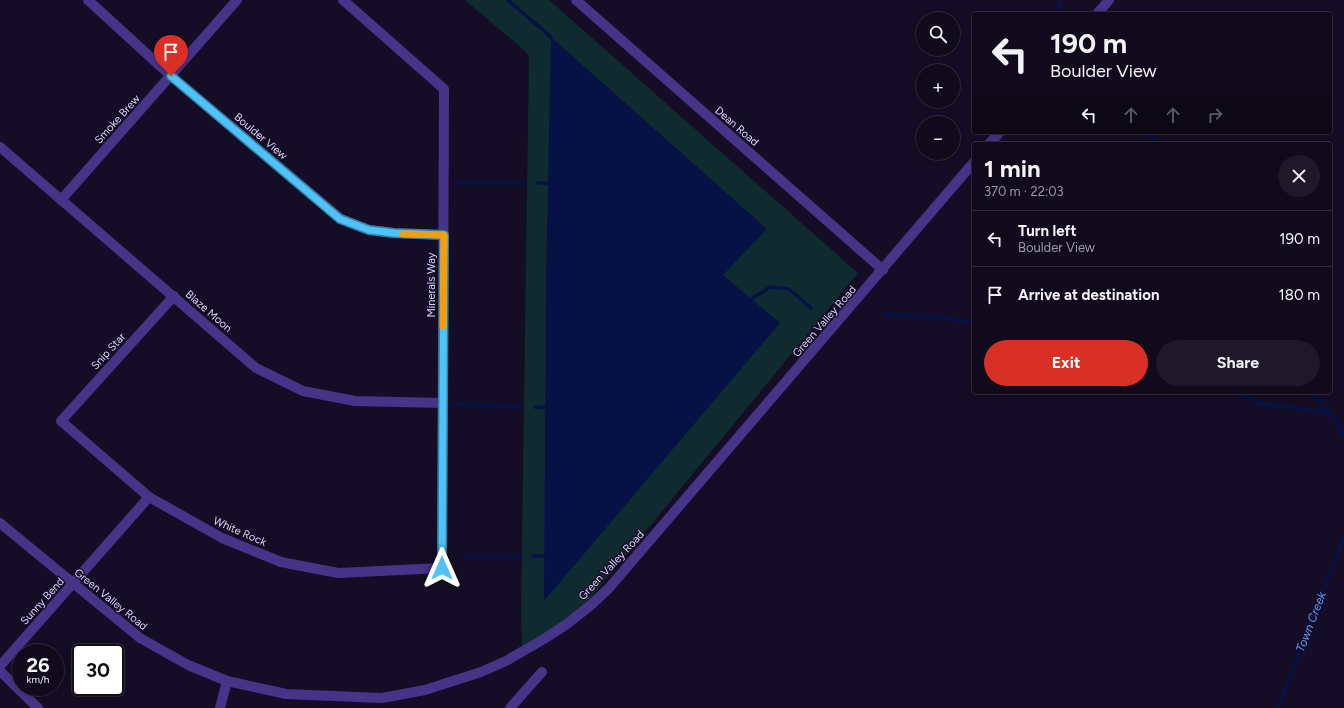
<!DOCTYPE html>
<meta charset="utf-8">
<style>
body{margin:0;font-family:Figtree,sans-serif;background:#1e1829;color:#f1f3f6;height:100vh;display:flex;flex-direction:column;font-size:15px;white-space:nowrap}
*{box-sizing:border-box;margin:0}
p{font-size:13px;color:#9c9aa3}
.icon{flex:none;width:22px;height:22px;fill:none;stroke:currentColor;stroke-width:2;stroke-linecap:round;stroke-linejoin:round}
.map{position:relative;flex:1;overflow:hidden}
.drawer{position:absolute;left:972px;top:142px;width:360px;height:252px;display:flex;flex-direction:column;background:#100a1c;border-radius:4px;box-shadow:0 2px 6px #0003,0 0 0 1px #302b3b}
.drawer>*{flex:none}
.hud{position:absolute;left:972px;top:12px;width:360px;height:122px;border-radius:4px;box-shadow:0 2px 6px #0003,0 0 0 1px #302b3b;background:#100a1c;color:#f1f3f6;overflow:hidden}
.controls{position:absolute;left:916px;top:12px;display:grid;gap:8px}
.controls a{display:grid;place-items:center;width:44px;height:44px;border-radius:50%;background:#100a1c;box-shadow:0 2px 6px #0003,0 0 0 1px #302b3b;font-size:20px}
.speed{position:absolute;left:12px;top:644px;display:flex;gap:8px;font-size:20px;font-weight:700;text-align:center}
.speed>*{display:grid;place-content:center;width:52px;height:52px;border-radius:50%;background:#100a1c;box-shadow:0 2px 6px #0003,0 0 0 1px #302b3b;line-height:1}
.speed small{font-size:10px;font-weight:400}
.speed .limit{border:2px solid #111;border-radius:6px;background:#fff;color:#111}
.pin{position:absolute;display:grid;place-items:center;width:34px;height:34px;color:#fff;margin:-41px -17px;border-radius:50% 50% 50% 0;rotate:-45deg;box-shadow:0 0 4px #0007}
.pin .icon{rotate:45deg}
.me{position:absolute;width:44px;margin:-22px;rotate:0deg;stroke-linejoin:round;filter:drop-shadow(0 0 3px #0008)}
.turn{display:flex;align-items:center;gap:14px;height:84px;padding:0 12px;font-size:18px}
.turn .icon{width:52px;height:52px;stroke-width:2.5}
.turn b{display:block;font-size:28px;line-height:34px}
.lanes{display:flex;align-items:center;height:38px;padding:0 12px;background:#0003;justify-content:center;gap:20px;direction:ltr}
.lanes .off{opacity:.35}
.round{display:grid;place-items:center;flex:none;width:42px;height:42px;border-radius:21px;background:#1e1829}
.headline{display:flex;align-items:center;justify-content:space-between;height:68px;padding:0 12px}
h1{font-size:24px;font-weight:700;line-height:30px}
.cta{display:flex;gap:8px;margin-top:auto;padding:8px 12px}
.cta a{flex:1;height:46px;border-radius:24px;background:#d93025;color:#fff;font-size:16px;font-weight:700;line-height:46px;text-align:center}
.cta a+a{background:#1e1829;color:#f1f3f6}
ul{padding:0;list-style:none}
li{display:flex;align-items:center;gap:12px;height:56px;padding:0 12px;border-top:1px solid #302b3b}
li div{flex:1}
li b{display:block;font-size:15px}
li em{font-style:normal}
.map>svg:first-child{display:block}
.green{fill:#0f2b30}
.water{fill:#061245}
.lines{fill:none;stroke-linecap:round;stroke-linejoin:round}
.stream{stroke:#061245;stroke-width:3.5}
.minor{stroke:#463488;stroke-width:10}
.route-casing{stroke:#337fa1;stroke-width:10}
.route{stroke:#4fc3f7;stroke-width:7}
.slow{stroke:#f59e0b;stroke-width:7}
.labels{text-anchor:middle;stroke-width:3;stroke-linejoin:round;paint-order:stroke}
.street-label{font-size:11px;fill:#ded1ff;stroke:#150d25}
.water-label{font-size:12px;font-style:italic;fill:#5f99ff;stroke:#150d25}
</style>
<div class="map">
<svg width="1344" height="708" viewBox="0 0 1344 708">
<rect width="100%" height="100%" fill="#150d25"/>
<!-- green -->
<path class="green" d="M465,0H549L858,273L580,611L522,648L521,612L529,56L525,51Z"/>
<!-- water -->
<path class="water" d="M551,37L767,229L723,275L780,323L544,601L546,278Z"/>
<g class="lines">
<!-- stream -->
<g class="stream">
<path d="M508,0L551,37L552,39"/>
<path d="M1059,0L1060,14"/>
<path d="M1148,132L1157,144"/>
<path d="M457,183H525"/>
<path d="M537,183H552"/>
<path d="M748,301L770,287L789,289L811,308"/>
<path d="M884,314L932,317L974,322"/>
<path d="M1236,392L1257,403L1331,413"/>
<path d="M1312,392L1331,413L1344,436"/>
<path d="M453,404L522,407"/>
<path d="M535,407L550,408"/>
<path d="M464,556H521"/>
<path d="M533,556H548"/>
<path d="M1278,708L1344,537"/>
</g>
<!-- minor -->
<g class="minor">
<path d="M88,0L171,76L341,219L369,230L394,233L443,235"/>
<path d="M576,0L883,270"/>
<path d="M1097,14L1109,0"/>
<path d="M989,144L1000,132"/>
<path d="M0,147L256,368L303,391L355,401L443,403"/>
<path d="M61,200L237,0"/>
<path d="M174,296L61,421L149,497L222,538L281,562L338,573L442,568L444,89L343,0"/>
<path d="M0,523L140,638L188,665L227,681L286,694L382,698L425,690L481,672L506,661L544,639L567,624L591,605L609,588L974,162"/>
<path d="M0,666L149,497"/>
<path d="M0,671L38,708"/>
<path d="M220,708L227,681"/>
<path d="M510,708L542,672"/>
</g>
</g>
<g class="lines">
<!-- route casing -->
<g class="route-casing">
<path id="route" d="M171,76L340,219L369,230L394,233L444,235L442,568"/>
</g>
<!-- route -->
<use href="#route" class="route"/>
<!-- slow -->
<path class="slow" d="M403,234L444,235L443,326"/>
</g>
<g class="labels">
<!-- street labels -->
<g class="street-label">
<text transform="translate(117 119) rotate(-48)" y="4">Smoke Brew</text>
<text transform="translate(737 126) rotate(41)" y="4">Dean Road</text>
<text transform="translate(261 136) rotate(40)" y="4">Boulder View</text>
<text transform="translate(431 285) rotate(-90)" y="4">Minerals Way</text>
<text transform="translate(209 311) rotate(41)" y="4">Blaze Moon</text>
<text transform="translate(824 321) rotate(-49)" y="4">Green Valley Road</text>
<text transform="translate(108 351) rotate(-48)" y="4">Snip Star</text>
<text transform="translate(240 531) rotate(24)" y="4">White Rock</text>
<text transform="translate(611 565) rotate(-47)" y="4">Green Valley Road</text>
<text transform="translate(111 599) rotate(39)" y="4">Green Valley Road</text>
<text transform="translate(42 601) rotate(-48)" y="4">Sunny Bend</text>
</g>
<!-- water labels -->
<g class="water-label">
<text transform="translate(1311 622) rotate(-69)" y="4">Town Creek</text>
</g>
</g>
</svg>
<div class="controls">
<a><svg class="icon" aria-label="search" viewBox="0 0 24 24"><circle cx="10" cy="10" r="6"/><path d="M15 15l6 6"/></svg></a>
<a>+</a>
<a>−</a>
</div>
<div class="speed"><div>26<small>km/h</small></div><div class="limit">30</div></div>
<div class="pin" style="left:171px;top:76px;background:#d93025"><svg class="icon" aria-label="arrive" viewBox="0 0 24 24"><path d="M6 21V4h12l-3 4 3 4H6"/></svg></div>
<svg class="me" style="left:442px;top:568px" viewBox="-20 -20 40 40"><path d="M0-17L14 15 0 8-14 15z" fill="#4fc3f7" stroke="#fff" stroke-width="4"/></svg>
<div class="hud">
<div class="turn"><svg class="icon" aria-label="left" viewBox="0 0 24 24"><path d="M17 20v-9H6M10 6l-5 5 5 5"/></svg><div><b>190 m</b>Boulder View</div></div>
<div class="lanes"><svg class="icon" aria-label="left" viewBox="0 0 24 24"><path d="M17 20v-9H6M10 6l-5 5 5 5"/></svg><svg class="icon off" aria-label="ahead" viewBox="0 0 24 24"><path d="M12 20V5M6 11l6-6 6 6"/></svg><svg class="icon off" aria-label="ahead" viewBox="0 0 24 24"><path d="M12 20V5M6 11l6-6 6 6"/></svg><svg class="icon off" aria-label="right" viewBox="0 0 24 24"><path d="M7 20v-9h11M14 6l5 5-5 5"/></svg></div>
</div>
<section class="drawer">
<div class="headline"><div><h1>1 min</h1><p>370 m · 22:03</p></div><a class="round"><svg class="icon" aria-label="close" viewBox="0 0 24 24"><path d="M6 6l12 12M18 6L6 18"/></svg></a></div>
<ul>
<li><svg class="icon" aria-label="left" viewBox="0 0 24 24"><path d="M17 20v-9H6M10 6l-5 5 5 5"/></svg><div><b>Turn left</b><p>Boulder View</p></div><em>190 m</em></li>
<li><svg class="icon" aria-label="arrive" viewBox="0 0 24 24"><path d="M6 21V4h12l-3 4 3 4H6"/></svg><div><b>Arrive at destination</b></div><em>180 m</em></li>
</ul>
<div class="cta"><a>Exit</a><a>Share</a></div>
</section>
</div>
